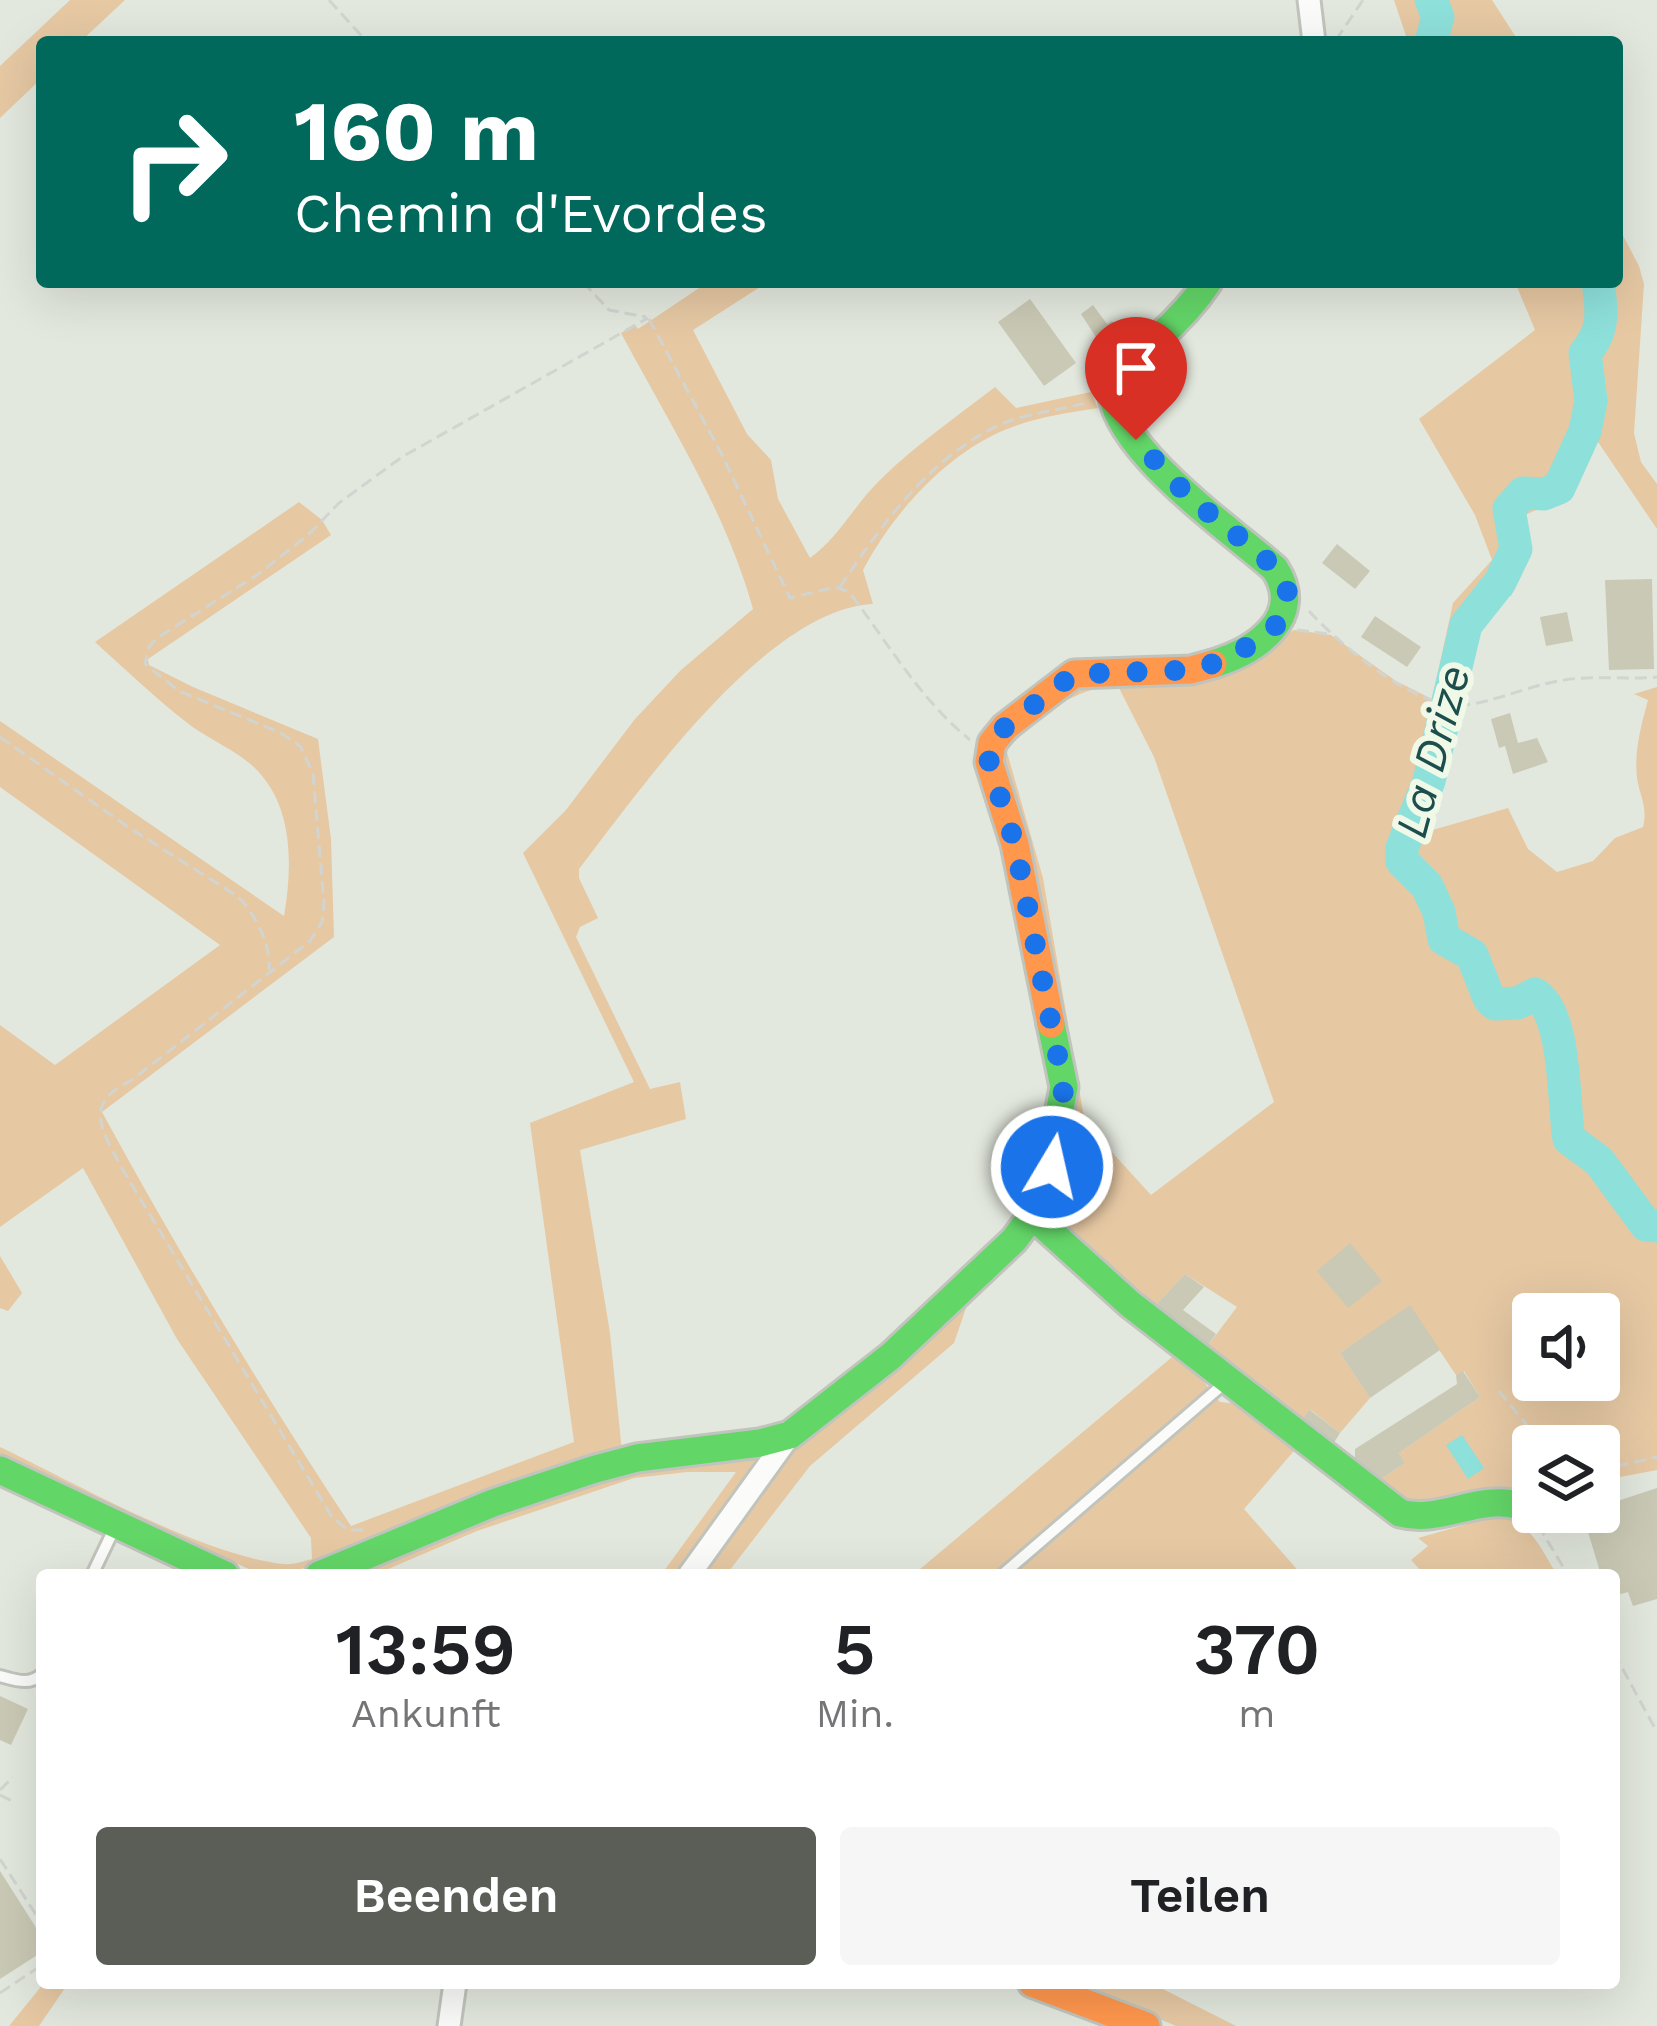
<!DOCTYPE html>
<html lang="de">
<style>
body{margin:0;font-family:"Work Sans",sans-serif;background:#f6f6f6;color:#202124;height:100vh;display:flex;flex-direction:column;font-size:45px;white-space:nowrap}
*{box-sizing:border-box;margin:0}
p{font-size:39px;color:#757577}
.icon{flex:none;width:66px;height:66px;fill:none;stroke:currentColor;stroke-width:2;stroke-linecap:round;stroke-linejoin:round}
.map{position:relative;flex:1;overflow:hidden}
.drawer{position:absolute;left:36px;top:1569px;width:1584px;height:420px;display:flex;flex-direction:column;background:#fff;border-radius:12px;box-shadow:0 12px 48px #0002}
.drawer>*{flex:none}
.banner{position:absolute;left:36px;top:36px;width:1587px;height:252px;border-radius:12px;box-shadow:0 12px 48px #0002;background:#00695c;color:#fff;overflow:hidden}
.controls{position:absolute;left:1512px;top:1293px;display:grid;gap:24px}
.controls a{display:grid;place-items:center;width:108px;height:108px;border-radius:12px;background:#fff;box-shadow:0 12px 48px #0002;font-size:60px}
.pin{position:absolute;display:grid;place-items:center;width:102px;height:102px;color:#fff;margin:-123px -51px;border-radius:50% 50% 50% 0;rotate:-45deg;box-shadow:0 0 12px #0007}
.pin .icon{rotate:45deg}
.me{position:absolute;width:132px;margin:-66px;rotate:9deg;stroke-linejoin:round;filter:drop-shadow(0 0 9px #0008)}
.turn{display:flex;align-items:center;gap:42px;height:252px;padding:0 60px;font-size:54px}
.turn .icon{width:156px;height:156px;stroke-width:2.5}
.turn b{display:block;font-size:84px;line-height:102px}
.eta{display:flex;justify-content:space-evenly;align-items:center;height:204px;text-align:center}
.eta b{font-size:72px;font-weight:600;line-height:84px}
.primary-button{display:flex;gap:24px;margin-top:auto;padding:24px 60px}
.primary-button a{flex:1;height:138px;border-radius:12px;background:#5a5e56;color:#fff;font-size:48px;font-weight:600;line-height:138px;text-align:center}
.primary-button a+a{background:#f6f6f6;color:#202124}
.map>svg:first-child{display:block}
.green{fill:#e6c8a3;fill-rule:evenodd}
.water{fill:#8ee0db}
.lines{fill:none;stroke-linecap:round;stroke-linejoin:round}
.river{stroke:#8ee0db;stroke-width:33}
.building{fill:#cac9b5}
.lane-casing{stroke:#c0c4bc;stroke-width:16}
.street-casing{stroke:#c0c4bc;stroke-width:27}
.fast-casing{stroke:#c0c4bc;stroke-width:33}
.slow-casing{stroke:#c0c4bc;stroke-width:33}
.path{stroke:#d2d4d0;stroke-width:3;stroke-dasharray:12 6;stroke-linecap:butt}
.lane{stroke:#fbfcfa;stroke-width:10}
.street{stroke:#fbfcfa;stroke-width:21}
.fast{stroke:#63d668;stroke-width:27}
.slow{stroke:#ff974d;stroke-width:27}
.route{stroke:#1a73e8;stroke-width:21;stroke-dasharray:0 37.8}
.labels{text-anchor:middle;stroke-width:12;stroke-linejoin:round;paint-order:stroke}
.water-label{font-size:45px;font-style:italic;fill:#1b4e4d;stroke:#f0f9e8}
</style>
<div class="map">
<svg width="1657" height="2026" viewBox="0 0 1657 2026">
<rect width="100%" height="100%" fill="#e3e8de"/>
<!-- green -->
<g class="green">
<path d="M70,0H125L80,42H42V78L0,118V66Z"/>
<path d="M1394,0H1492L1519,42H1408Z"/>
<path d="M1617,224L1639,266L1644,284L1634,433L1641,462L1657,484V529L1596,439L1569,495L1525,515L1523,566L1511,596H1501L1478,617L1468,637L1452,695L1426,832L1508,808L1528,849L1557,872L1593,861L1615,838L1643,827C1648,808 1640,797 1637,778C1634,750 1641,727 1648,700L1634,694L1657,687V1470L1599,1481V1446H1533V1482L1416,1512L1378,1481L1405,1463L1399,1453L1480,1397L1464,1371L1456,1375L1410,1306L1340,1353L1370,1398L1340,1433L1311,1410L1301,1421L1206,1348L1237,1307L1185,1274L1152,1309L1057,1226L1054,1204L1072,1093L997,747L1061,689L1263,648L1294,630L1331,635L1396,681L1432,699L1453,603L1492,560L1475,515L1419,419L1535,330L1515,282H1617ZM1118,686L1154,757L1274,1102L1151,1195L1089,1127L1083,1112L1043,878L1006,749C1042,718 1068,688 1118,686ZM1558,1036L1570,1064V1103L1559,1102ZM1533,1314H1599V1380H1533Z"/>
<path d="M708,282H768L693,330L747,434L771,460L778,499L810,558C838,538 854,506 878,482C914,446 955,418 995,387L1016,408L1091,392L1098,408C1067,413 1037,417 1007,429C947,453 893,513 863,570L873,604C766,609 641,789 579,869V878L598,918L580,927L576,937L650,1089L680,1082L686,1119L580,1150L610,1333L622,1452L318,1565L278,1574L251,1570L0,1456V1447C75,1483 204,1556 284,1564C294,1565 303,1561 312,1559L311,1538L177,1339L83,1168L0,1227V1025L55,1065L220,945L0,787V721L284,916C293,864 294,799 248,762C229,747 205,737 186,722C154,697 125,669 95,642L299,502L322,520L331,535L148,659L149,665L193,687L318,739L331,839L334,937L102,1112C180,1255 262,1391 351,1526L574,1442L530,1123L634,1082L523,853L566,810L635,719L681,670L753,609C726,511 669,423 621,333L635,325L638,329Z"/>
<path d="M0,1256L22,1293L8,1311L0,1308Z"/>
<path d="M962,1304L966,1308L954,1343L810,1466L726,1575H695L775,1461Z"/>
<path d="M1178,1352C1196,1367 1204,1384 1220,1402L1241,1404L1299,1445L1244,1509L1302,1575H913Z"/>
<path d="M773,1449L682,1575H661L736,1472H687L634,1478L477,1531L374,1575H334L596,1475Z"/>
<path d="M1499,1515C1530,1521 1542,1550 1557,1575H1425L1411,1560L1428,1546L1418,1538Z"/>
<path d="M44,1983L67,1985L39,2026H9Z"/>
<path d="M1074,1983H1151L1236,2026H1176Z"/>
</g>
<!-- water -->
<path class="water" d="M1462,1435L1484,1468L1468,1479L1446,1445Z"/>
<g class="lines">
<!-- river -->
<g class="river">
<path d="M1431,0L1438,17L1431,42"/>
<path d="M1598,282C1602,309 1605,331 1585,353L1591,401L1585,431L1559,488L1544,494L1523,493L1509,509L1516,549L1500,582L1466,625L1429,781L1402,848V861L1427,886L1439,912L1444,939L1472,955L1489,998L1495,1004L1518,1003L1535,994C1567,1014 1563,1104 1569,1139L1599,1161L1646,1225L1657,1226"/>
</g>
</g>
<!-- building -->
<g class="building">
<path d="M1030,299L1076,363L1044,386L998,322Z"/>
<path d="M1093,305L1107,324L1112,321L1132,348L1112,362L1081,314Z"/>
<path d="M1337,544L1370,571L1355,589L1322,563Z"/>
<path d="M1652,579L1654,669L1609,670L1605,580Z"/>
<path d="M1567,612L1573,641L1546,646L1540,617Z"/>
<path d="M1375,616L1421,647L1407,667L1361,637Z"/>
<path d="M1510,713L1518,743L1537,738L1548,762L1513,774L1505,746L1499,748L1491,719Z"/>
<path d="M1350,1243L1382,1281L1348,1308L1317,1271Z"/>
<path d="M1185,1274L1204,1287L1183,1310L1216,1334L1206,1348L1152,1309Z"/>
<path d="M1410,1305L1440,1350L1370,1398L1340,1353Z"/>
<path d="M1463,1371L1480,1397L1399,1453L1405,1463L1378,1481L1355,1462V1449L1457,1384L1456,1375Z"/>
<path d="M1310,1410L1340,1433L1332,1446L1301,1421Z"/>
<path d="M1657,1488V1599L1633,1606L1628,1592L1614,1596V1575H1601L1582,1512H1599V1507Z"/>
<path d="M0,1696L28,1709L11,1745L0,1740Z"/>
<path d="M0,1871L42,1937V1952L0,1979Z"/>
</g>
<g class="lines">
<!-- lane casing -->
<g class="lane-casing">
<g id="lane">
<path d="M92,1575L115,1527"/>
<path d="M1002,1575L1227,1381"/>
<path d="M0,1676C15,1680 29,1686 42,1674"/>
</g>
</g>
<!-- street casing -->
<g class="street-casing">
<g id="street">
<path d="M1309,0L1314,42"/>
<path d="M689,1575L790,1435"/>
<path d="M449,2026L455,1983"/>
</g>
</g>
<!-- fast casing -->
<g class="fast-casing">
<g id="fast">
<path d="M1208,282C1194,303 1177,321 1158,338C1145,348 1122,359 1115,374C1089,433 1237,534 1275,569C1306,617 1256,651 1213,664"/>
<path d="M1034,1217L1130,1304L1400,1513C1442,1524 1479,1493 1521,1506"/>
<path d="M0,1470L225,1575"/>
<path d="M319,1575L493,1503L592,1470L637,1458L760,1443L790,1435L891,1356L1014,1240L1043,1201L1064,1087L1051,1024"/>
</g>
</g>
<!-- slow casing -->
<g class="slow-casing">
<g id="slow">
<path d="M1051,1024L1015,844L989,762L992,743L1005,727L1074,674L1191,670L1213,664"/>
<path d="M1032,1983L1146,2026"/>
</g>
</g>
<!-- path -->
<g class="path">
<path d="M329,0L367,42"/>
<path d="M1336,40L1363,0"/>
<path d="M583,282L609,310L646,317"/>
<path d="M649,319L721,453L790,598L836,587L849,592C889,644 918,697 970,740"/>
<path d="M840,587C882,524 932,454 1004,423C1030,413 1059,410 1086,403"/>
<path d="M1309,611C1339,644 1417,711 1465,705C1498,701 1530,685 1564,680C1595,675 1626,680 1657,677"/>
<path d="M1297,630L1329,634"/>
<path d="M0,737L128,827L237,896C255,912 272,947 269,970"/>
<path d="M1499,1391L1544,1446"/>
<path d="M1599,1470L1657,1457"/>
<path d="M1538,1525L1568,1575"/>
<path d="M363,1530H348L332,1517L120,1165C100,1126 84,1103 132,1080L310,941L322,922L324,904L313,774L301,747L281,733L179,691L145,664L149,647L157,638L257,575L308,535L339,503L402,457L648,318"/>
<path d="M1614,1653L1657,1732"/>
<path d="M0,1790L13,1777"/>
<path d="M0,1795L14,1802"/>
<path d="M0,1859L42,1924"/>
<path d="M0,1993L42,1965"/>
</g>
<!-- lane -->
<use href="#lane" class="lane"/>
<!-- street -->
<use href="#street" class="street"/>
<!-- fast -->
<use href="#fast" class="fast"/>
<!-- slow -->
<use href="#slow" class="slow"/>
</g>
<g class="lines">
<!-- route -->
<path class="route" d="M1052,1167L1064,1087L1015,844L989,762L992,743L1005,727L1074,674L1191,670L1225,660L1271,632L1283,615L1289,597L1284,581L1263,556L1190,498L1136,440"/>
</g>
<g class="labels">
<!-- water labels -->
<g class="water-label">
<text transform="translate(1432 751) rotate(-75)" y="16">La Drize</text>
</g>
</g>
</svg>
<div class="controls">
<a><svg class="icon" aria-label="sound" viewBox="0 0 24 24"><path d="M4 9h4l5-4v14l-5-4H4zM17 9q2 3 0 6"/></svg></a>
<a><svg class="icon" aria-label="layers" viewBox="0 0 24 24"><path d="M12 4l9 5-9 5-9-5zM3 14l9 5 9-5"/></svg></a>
</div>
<div class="pin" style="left:1136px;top:440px;background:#d93025"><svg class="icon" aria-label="arrive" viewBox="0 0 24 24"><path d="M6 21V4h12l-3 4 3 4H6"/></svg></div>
<svg class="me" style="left:1052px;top:1167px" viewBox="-20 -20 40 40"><circle r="17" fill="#1a73e8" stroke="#fff" stroke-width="3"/><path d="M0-11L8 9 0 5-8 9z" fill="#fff"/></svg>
<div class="banner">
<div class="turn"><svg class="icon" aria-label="right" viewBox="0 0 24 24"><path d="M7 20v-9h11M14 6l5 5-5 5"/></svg><div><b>160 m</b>Chemin d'Evordes</div></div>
</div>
<section class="drawer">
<div class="eta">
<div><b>13:59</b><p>Ankunft</p></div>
<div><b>5</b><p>Min.</p></div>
<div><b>370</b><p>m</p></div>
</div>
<div class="primary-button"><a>Beenden</a><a>Teilen</a></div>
</section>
</div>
